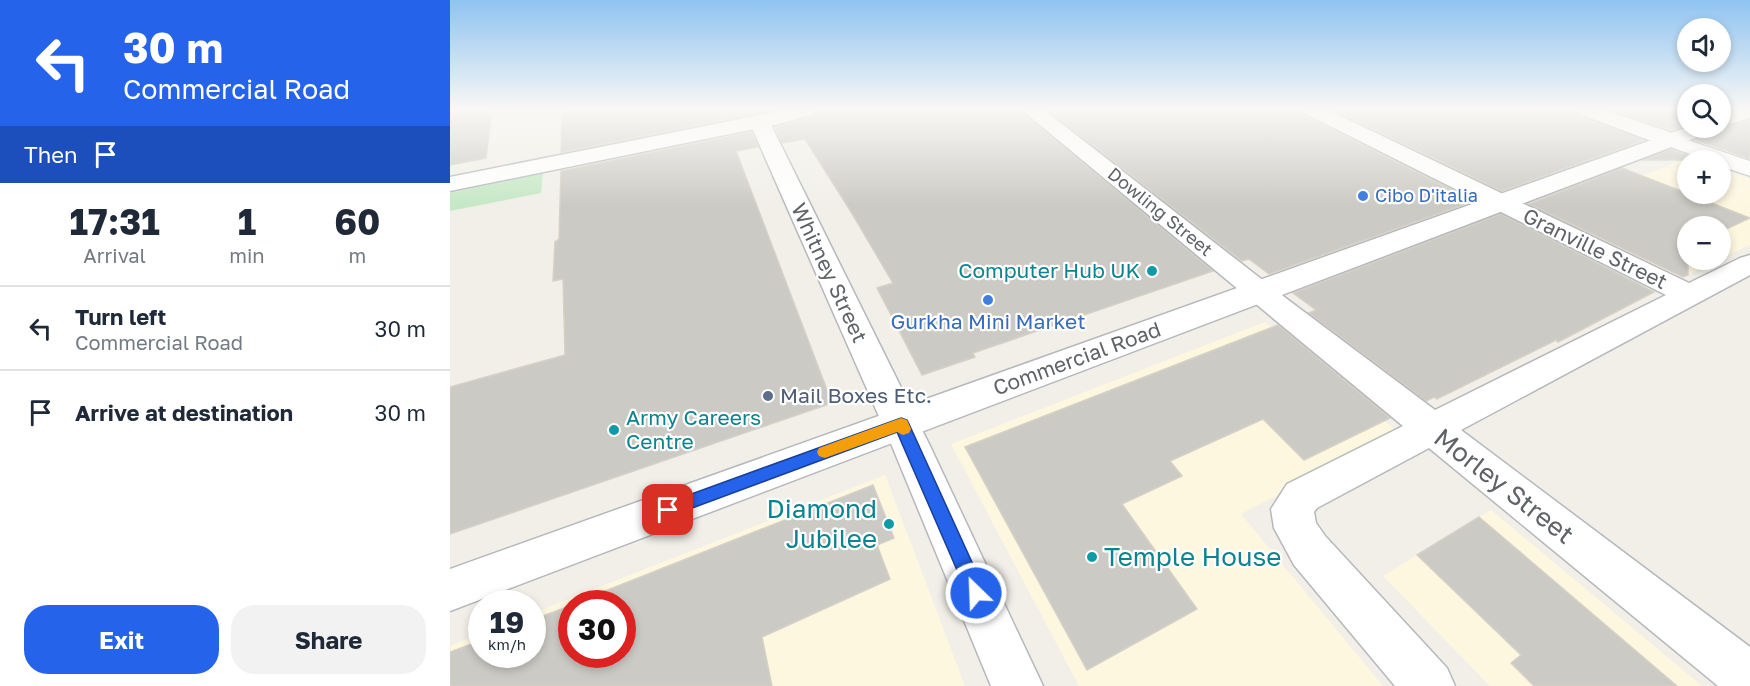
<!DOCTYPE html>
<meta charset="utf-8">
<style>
body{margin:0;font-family:"Golos Text",sans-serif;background:#f2f2f3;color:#1f2937;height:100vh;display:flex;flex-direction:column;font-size:22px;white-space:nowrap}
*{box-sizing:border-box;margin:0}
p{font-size:20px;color:#747a83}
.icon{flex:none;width:33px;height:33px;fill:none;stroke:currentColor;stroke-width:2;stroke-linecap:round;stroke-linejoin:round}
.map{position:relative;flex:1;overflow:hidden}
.side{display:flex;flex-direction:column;background:#fff;width:450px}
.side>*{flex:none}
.banner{background:#2563eb;color:#fff;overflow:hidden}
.tools{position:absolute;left:1227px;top:18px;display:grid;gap:12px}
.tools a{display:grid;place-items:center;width:54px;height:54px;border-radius:50%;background:#fff;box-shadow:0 3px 9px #0003;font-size:30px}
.speed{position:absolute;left:18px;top:590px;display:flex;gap:12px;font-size:30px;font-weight:700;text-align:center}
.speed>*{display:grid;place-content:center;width:78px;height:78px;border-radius:50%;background:#fff;box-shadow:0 3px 9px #0003;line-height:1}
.speed small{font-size:15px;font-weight:400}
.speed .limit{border:9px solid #d22;background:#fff;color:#111}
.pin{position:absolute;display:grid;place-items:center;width:51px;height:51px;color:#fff;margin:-26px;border-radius:12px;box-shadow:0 3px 9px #0006}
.me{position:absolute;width:66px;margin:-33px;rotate:336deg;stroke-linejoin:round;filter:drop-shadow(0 0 4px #0008)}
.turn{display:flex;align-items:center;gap:21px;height:126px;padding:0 24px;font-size:27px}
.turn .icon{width:78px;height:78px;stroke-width:2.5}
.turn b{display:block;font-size:42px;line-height:51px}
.then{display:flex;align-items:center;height:57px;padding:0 24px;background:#0003;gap:12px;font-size:22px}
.eta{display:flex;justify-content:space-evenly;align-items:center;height:102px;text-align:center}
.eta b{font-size:36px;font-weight:700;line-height:42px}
.button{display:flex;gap:12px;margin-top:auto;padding:12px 24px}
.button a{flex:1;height:69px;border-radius:24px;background:#2563eb;color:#fff;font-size:24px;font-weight:700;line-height:69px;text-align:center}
.button a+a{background:#f2f2f3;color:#1f2937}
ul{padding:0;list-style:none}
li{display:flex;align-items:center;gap:18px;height:84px;padding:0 24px;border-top:2px solid #e0e1e3}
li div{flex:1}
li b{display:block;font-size:22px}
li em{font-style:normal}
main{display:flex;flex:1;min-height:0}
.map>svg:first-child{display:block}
.commercial{fill:#fef7e0;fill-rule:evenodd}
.green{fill:#c5e8c5}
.building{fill:#cccac5;stroke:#d6d1c6;stroke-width:1.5}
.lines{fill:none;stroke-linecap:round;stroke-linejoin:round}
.pedestrian-casing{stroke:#b5b8bc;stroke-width:2}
.minor-casing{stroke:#b5b8bc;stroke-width:3}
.tertiary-casing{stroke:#b5b8bc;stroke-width:3}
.pedestrian{fill:#fff;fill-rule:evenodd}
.minor{fill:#fff;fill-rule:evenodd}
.tertiary{fill:#fff;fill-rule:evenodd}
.route{fill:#2563eb;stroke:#184099;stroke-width:1.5}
.slow{fill:#f59e0b}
.shop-dot{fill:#3f7fe0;stroke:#fff;stroke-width:2}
.culture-dot{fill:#0f9aa8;stroke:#fff;stroke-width:2}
.service-dot{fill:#5c6f8a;stroke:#fff;stroke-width:2}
.labels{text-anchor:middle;stroke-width:4.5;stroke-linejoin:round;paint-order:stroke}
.far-shop-label{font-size:18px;fill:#366cbe;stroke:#fff;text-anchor:start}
.far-street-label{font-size:18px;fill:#5f6368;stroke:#fff}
.street-label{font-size:21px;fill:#5f6368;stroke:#fff}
.culture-label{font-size:21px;fill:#0d838f;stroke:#fff;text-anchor:end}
.shop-label{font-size:21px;fill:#366cbe;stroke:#fff}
.service-label{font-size:21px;fill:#4e5e75;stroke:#fff;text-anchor:start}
.near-street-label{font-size:26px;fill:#5f6368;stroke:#fff}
.near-culture-label{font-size:26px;fill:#0d838f;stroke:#fff;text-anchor:end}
</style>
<main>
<section class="side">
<div class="banner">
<div class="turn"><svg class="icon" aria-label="left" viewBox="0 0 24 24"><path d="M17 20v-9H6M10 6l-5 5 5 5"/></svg><div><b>30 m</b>Commercial Road</div></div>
<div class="then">Then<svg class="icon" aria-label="arrive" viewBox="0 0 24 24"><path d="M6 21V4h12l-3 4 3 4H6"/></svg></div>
</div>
<div class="eta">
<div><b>17:31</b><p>Arrival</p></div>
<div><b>1</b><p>min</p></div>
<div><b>60</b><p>m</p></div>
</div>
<ul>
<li><svg class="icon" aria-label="left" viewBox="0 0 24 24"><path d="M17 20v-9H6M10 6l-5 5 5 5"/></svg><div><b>Turn left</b><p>Commercial Road</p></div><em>30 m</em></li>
<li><svg class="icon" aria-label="arrive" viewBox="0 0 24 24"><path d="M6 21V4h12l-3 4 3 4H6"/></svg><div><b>Arrive at destination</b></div><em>30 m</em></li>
</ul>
<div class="button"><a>Exit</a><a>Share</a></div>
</section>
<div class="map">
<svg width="1300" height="686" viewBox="0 0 1300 686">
<rect width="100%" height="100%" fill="#f1efe8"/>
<!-- commercial -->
<g class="commercial">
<path d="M1240,157L1249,160H1238V194H1270L1271,169L1300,179V245L1270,259V226H1238V260H1270L1235,276H1226L1103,217L1104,210Z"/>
<path d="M815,322L949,433L791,514L933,686H629L501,444Z"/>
<path d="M435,475L515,686H0V646L31,633L32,654H82L83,613ZM122,603H172V654H122Z"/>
<path d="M1041,510L1252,686H1040L933,576Z"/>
</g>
<!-- green -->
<path class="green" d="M93,173L91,193L0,211V193Z"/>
<!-- building -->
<g class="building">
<path d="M0,110H42L36,158L0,165Z"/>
<path d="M112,110H325L111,152Z"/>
<path d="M368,110H570L763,271L523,353L525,357L472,375L427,288L443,283L400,210L355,139L332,143L325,127L364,116Z"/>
<path d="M597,110H851L855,116L1024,201L819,274L799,259L792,261Z"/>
<path d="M883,110H1125L1129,116L1194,140L1052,191Z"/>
<path d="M1161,110H1238V125L1222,130Z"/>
<path d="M1300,120V159L1246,140L1262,134L1267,128L1271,129Z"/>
<path d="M301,132L308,147L286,151L382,403L0,534V387L115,355L113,279L103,281L105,242L109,239L111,171Z"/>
<path d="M1221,149L1251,160H1192Z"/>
<path d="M1172,168L1300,218L1270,232V226H1238V275L1233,277L1079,204Z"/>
<path d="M1051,214L1204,292L1108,342L1106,340L987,399L984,397L976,401L859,313L866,310L843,293Z"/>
<path d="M828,325L940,418L854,460L813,419L720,461L732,476L672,504L747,609L637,670L515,447Z"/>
<path d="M423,485L444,538L427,545L440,579L312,637L322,686H0V652L32,640V654H82V620L122,605V654H172V603H125Z"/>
<path d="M1029,517L1097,575L1227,686H1084L1061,663L1071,655L967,555Z"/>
</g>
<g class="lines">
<!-- pedestrian casing -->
<g class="pedestrian-casing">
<path id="pedestrian" d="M1220,134L1300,161V176L1270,166V160H1256L1213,144L1210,140L1213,136Z"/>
</g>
<!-- minor casing -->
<g class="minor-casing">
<g id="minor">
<path d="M572,110H594L837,299L985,410L1216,295L856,114L853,110H878L1239,283L1290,258L1300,255V275L1011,430L1300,647V686H1268L979,448L867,508L864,512L866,523L876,537L997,668L1005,686H945L844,565L824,528L821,509L837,484L953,426Z"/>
<path d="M1127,110H1155L1228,135L1231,140L1228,145L1220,147L1212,145L1130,114Z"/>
<path d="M309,115L316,117L319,121L480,446L593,686H541L442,446L299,121L302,117Z"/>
</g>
</g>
<!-- tertiary casing -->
<g class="tertiary-casing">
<g id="tertiary">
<path d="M335,110H366L363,114L329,124L0,191V177Z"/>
<path d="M1284,110H1300V118L1270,127V114Z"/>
<path d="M1238,127L1265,128L1261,132L0,611V569Z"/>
</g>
</g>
<!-- pedestrian -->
<use href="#pedestrian" class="pedestrian"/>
<!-- minor -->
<use href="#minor" class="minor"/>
<!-- tertiary -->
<use href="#tertiary" class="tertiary"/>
</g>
<!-- sky -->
<linearGradient id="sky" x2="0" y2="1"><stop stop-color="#8fc3f1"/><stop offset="0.53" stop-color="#f9f8f5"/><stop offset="1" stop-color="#f9f8f5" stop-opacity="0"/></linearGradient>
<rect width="1300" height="206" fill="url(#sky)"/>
<!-- route -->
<path class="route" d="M451,418L457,420L459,424L536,593L533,600L526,602L520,600L447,432L218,517L211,515L209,510L211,505Z"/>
<!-- slow -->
<path class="slow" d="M451,418L457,420L461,429L459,433L453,435L447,432L375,458L369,456L367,452L369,448Z"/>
<!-- markers -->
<g class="shop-dot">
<circle cx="913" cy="196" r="6"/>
<circle cx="538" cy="300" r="6"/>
</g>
<g class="culture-dot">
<circle cx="702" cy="271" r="6"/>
<circle cx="164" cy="430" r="6"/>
<circle cx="439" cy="524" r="6"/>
<circle cx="642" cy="557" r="6"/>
</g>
<circle class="service-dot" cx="318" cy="396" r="6"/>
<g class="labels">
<!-- far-shop labels -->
<g class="far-shop-label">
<text x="925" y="202">Cibo D'italia</text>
</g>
<!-- far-street labels -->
<g class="far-street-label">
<text transform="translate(710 212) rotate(39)" y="6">Dowling Street</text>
</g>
<!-- street labels -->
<g class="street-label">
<text transform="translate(1145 249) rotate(26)" y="7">Granville Street</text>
<text transform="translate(379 273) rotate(65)" y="7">Whitney Street</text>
<text transform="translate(627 359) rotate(-20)" y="7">Commercial Road</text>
</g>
<!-- culture labels -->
<g class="culture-label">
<text x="690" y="278">Computer Hub UK</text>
<text x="176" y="425" text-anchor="start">Army Careers<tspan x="176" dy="24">Centre</tspan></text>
</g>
<!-- shop labels -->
<g class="shop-label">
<text x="538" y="329">Gurkha Mini Market</text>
</g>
<!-- service labels -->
<g class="service-label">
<text x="330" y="403">Mail Boxes Etc.</text>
</g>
<!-- near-street labels -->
<g class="near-street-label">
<text transform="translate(1054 486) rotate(38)" y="9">Morley Street</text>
</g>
<!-- near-culture labels -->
<g class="near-culture-label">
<text x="427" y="518">Diamond<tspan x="427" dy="30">Jubilee</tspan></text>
<text x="654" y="566" text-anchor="start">Temple House</text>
</g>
</g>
</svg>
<div class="tools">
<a><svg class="icon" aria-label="sound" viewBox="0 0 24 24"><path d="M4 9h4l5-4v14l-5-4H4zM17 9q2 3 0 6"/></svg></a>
<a><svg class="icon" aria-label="search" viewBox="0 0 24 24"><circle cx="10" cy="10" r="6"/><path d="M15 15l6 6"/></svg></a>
<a>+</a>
<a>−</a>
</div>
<div class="speed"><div>19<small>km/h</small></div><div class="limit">30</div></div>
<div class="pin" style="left:218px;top:510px;background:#d93025"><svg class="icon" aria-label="arrive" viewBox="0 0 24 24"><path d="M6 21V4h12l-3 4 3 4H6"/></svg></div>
<svg class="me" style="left:526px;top:593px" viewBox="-20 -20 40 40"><circle r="17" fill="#2563eb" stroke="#fff" stroke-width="3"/><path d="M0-11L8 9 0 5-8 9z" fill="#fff"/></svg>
</div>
</main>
